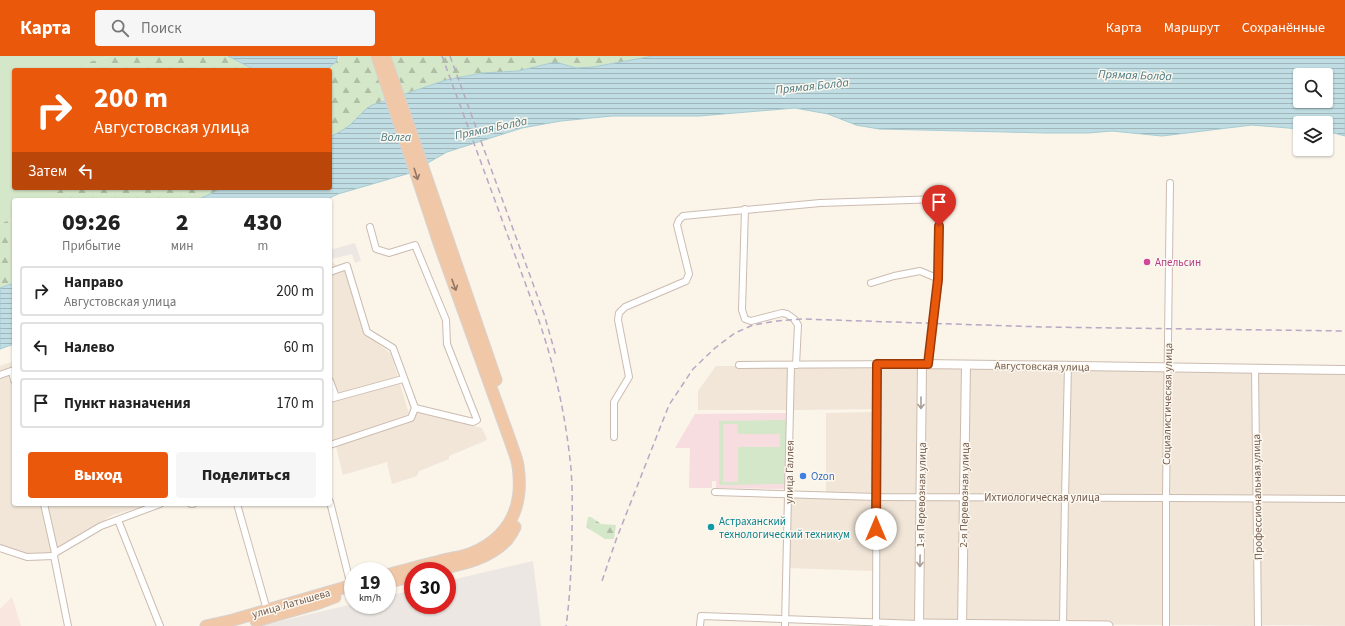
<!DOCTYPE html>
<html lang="ru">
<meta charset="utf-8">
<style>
body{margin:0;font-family:"Source Sans 3",sans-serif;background:#f6f6f6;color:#222;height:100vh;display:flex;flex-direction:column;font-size:15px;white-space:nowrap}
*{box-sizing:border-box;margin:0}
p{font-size:13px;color:#767676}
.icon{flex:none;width:22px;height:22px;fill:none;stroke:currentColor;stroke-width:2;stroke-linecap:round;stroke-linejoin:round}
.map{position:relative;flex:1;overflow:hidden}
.side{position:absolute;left:12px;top:142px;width:320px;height:308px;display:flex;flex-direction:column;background:#fff;border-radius:4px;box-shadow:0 1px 3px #0004}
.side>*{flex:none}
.guide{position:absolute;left:12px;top:12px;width:320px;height:122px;border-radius:4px;box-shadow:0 1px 3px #0004;background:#ea580c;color:#fff;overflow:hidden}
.buttons{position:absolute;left:1293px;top:12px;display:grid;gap:8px}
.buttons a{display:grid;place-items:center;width:40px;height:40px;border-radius:4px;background:#fff;box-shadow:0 1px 3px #0004;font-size:20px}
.speed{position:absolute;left:344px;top:506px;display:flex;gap:8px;font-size:20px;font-weight:700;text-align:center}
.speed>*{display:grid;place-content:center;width:52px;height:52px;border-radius:50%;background:#fff;box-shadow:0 1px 3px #0004;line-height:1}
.speed small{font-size:10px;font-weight:400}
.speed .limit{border:6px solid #d22;background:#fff;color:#111}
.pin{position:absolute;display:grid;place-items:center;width:34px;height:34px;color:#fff;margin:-41px -17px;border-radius:50% 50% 50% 0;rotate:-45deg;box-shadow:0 0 4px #0007}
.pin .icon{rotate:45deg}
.me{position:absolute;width:44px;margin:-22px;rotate:0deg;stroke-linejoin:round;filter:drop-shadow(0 0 3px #0008)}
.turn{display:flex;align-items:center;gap:14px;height:84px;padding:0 16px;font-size:18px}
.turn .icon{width:52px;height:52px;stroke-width:2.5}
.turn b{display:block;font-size:28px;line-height:34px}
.then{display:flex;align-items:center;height:38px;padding:0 16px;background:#0003;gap:8px;font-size:15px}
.eta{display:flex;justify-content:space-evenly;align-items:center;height:68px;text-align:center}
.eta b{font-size:24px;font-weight:800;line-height:28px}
.action{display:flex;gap:8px;margin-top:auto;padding:8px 16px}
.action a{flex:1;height:46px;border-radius:4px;background:#ea580c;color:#fff;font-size:16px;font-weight:800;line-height:46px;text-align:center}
.action a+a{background:#f6f6f6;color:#222}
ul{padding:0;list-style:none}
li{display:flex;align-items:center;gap:12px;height:50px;margin:0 8px 6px;padding:0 8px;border:2px solid #e0e0e0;border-radius:4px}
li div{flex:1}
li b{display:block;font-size:15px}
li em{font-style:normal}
header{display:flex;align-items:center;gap:24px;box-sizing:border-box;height:56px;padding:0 20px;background:#ea580c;color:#fff}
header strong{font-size:19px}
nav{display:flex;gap:22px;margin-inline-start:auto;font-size:14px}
.search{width:280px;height:36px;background:#f6f6f6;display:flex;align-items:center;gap:10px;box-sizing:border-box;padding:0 14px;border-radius:4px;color:#767676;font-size:15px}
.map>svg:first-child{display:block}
.residential{fill:#f1e6d8}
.commercial{fill:#f9e6de}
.industrial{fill:#ece7e2}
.medical{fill:#f7dde0}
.green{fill:#d5e7c9;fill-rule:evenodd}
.forest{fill:url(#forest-firs)}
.water{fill:url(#water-rules);stroke:#a7ccd3;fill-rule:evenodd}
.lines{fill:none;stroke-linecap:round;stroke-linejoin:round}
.minor-casing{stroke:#ccbcb0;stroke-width:8}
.tertiary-casing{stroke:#ccbcb0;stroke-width:10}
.secondary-casing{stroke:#cebcae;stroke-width:11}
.trunk-casing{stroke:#d8d1ce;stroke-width:13}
.minor{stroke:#fff;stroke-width:6}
.tertiary{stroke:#fff;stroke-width:8}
.secondary{stroke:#fff;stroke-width:9}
.trunk{stroke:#f0c8a8;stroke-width:11}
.rail{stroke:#b7a8c4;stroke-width:1.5;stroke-dasharray:6 4;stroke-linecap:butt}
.oneway{stroke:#927765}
.oneway2{stroke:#aa9d95}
.route-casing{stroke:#983908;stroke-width:10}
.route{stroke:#ea580c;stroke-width:7}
.hotel-dot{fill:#d1479c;stroke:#fdf8ef;stroke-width:1.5}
.shop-dot{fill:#3f7fe0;stroke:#fdf8ef;stroke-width:1.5}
.culture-dot{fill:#0f9aa8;stroke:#fdf8ef;stroke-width:1.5}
.labels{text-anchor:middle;stroke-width:3;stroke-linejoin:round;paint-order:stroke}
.hotel-label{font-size:11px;fill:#b23c85;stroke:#fdf8ef;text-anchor:start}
.street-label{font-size:11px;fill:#725c4f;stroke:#fdf8ef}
.shop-label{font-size:11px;fill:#366cbe;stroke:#fdf8ef;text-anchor:start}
.culture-label{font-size:11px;fill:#0d838f;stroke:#fdf8ef;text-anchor:start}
.water-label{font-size:12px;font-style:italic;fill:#4b7a83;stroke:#fdf8ef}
</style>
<header>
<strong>Карта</strong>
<div class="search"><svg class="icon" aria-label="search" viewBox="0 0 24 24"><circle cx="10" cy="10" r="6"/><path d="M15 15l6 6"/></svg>Поиск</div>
<nav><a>Карта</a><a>Маршрут</a><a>Сохранённые</a></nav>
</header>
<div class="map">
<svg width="1345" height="570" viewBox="0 0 1345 570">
<defs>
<pattern id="forest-firs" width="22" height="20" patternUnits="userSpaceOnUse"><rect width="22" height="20" fill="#d5e7c9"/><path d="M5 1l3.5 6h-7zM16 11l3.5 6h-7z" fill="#b1bea6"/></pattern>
<pattern id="water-rules" width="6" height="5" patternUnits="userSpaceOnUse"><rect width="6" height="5" fill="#bfdde2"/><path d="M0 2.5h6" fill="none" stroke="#a0b6ba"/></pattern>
</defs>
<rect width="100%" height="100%" fill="#faf4e9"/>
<!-- residential -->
<g class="residential">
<path d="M330,206H332L345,216L367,279L391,298L409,358L330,385Z"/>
<path d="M14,305V448H150L113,459L61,489L50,498L27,500L0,491V310Z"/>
<path d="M878,308L921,309L920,441H877Z"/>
<path d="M876,309V353L792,354L793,311Z"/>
<path d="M922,309H963L960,441H921Z"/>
<path d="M964,309L1068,311L1064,441H961Z"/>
<path d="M716,310H789V354H698V335Z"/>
<path d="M1069,311H1168L1165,441H1066Z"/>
<path d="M1170,311L1255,313L1256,442L1167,441Z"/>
<path d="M1256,313L1345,315V443L1257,442Z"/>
<path d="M417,356L482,372L487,384L449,400V403L419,415L417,420L392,428L387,406L343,419L336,390L406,365Z"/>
<path d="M876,356L875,439L826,438V357Z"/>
<path d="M790,441L875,443L874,515L789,512Z"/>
<path d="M878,443H919L918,566L877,565Z"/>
<path d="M922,443H959L958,566H921Z"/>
<path d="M962,443H1063L1062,568L961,566Z"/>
<path d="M1066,443H1165V569L1065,568Z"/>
<path d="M1168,443L1255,444L1256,570L1168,569Z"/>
<path d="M1259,445L1345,446V570L1260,569Z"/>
</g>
<!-- commercial -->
<path class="commercial" d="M12,541L21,570H0V553Z"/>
<!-- industrial -->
<g class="industrial">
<path d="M355,187L361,205L355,207L352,198L332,203L330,194Z"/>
<path d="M533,505L541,570H260L353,548V549H387V540L413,534V549H447V525Z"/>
</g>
<!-- medical -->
<path class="medical" d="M787,357L786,433L718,432H716V425H712V432H689L690,392H675L695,358Z"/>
<!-- green -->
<g class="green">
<path d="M0,0H111L89,6L86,11L87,14H14V132H62L49,144H14V162L0,168Z"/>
<path d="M786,364L784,428L719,429V365ZM723,368H737L738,378H780V391H738V426H723Z"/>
</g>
<!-- forest -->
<g class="forest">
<path d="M111,0H228L255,14H87L86,11L89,6Z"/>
<path d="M339,0H653L593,11L576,12L551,7L518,15L482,17L446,24L381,45L343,75L330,81V14H326L330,12L339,2Z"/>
<path d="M62,132H223L197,144H49Z"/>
<path d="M14,162V227L0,232V168Z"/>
<path d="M588,461H591L601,468L616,469L614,483H605L586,471Z"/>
</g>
<!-- water -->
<g class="water">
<path d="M228,0H338L336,6L326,14H255Z"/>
<path d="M653,0H1345V80L1326,75V67H1300V73L1252,69L1162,80L1112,75L1088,77H1046L879,73L856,69L828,58L795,52L699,60H612L561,65L522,72L447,96L410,117L338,138L325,144H197L223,132H330V81C337,77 344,74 350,69C358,62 363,54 372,49L446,24L482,17L518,15L551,7H559L576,12L593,11ZM1300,19H1326V45H1300Z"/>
<path d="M14,227V288L0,293V232Z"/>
</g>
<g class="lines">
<!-- minor casing -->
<g class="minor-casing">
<g id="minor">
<path d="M745,153L742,254L745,263L751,265L782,257L787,258L794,263L798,269L796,309"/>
<path d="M370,171L376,193L389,197L415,189L446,264L447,288L477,364L473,366L415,352"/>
<path d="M330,216L347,210L367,276L393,292L415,352L411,362L330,389"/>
<path d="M871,227L894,220L920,215L939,223"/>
<path d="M739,309L922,308"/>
<path d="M1255,312L1258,570"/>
<path d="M12,315L14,324"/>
<path d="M0,319L14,314"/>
<path d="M330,325L336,341"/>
<path d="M330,343L403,323"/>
<path d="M614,381V346L629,321L618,264L619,257L625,251L686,225L689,218L677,169L679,164L683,160L820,147L939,143V223L928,308"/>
<path d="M715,436L877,441L1166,442L1345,443"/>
<path d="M330,446L351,530"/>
<path d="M44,448L55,497L54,500L68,570"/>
<path d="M191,448H193"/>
<path d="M237,448L267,554"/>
<path d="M118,464L160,570"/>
<path d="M0,492L27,501L54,500"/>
<path d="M55,497L101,470L160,448"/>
<path d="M1063,569L1065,442L1068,310"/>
<path d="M700,570L701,560L919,568"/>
<path d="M785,570L791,309"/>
<path d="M876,570L877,308"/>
<path d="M1166,570V442L1170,127"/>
</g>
</g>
<!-- tertiary casing -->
<g class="tertiary-casing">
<g id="tertiary">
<path d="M919,568L922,308C1063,310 1204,311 1345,314"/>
<path d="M962,570L966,309"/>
</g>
</g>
<!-- secondary casing -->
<g class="secondary-casing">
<path id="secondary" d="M919,570V568L1108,570"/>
</g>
<!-- trunk casing -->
<g class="trunk-casing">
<g id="trunk">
<path d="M377,0L439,187L511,387C513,394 517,402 518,410C524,450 510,481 472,497C463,501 450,502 440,505C422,509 405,514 387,519"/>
<path d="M386,4L496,324"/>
<path d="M431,515C457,509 487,505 507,484C510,480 513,475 515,471"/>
<path d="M390,526L413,520"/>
<path d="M256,565L319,547L335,541"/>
<path d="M206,570L233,564L353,529"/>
</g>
</g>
<!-- minor -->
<use href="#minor" class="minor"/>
<!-- tertiary -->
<use href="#tertiary" class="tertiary"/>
<!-- secondary -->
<use href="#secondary" class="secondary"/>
<!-- trunk -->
<use href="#trunk" class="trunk"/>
<!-- rail -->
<g class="rail">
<path d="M442,0L538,262C555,311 566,361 571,413C573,437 572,461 572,485C571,514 570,542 566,570"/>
<path d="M450,0L544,258L556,300"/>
<path d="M602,525L616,484L669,349L693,313L715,292L735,277L753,269L777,265L803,263L1043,271L1345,275"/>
</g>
</g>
<!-- one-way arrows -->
<defs><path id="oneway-shaft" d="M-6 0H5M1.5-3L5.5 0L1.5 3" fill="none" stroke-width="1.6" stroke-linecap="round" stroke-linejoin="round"/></defs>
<g class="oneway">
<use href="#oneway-shaft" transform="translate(416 118) rotate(72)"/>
<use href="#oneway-shaft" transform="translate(454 229) rotate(70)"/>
</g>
<g class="oneway2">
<use href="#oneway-shaft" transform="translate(921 347) rotate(90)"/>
<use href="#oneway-shaft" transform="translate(920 505) rotate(91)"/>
</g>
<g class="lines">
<!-- route casing -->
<g class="route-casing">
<path id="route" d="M876,473L877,308H928L938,223L939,170"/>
</g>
<!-- route -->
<use href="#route" class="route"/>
</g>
<!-- markers -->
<circle class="hotel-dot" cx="1147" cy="206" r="4"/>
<circle class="shop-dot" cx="803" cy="420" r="4"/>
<circle class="culture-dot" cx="711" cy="471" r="4"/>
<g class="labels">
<!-- hotel labels -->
<g class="hotel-label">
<text x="1155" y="210">Апельсин</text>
</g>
<!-- street labels -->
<g class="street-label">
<text transform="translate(1042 310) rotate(1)" y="4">Августовская улица</text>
<text transform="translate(1167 348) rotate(-89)" y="4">Социалистическая улица</text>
<text transform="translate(789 416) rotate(-89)" y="4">улица Галлея</text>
<text transform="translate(921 439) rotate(-89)" y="4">1-я Перевозная улица</text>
<text transform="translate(964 439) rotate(-89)" y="4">2-я Перевозная улица</text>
<text x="1042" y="445">Ихтиологическая улица</text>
<text transform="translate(1257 441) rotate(-91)" y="4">Профессиональная улица</text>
<text transform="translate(291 547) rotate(-16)" y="4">улица Латышева</text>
</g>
<!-- shop labels -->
<g class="shop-label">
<text x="811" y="424">Ozon</text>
</g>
<!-- culture labels -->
<g class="culture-label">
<text x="719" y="469">Астраханский<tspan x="719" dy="13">технологический техникум</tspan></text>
</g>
<!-- water labels -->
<g class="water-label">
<text transform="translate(1135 19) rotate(2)" y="4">Прямая Болда</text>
<text transform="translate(812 30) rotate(-6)" y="4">Прямая Болда</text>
<text transform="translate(491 72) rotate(-12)" y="4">Прямая Болда</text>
<text x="396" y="85">Волга</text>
</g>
</g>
</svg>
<div class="buttons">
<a><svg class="icon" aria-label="search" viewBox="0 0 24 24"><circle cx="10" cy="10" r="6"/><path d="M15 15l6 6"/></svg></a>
<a><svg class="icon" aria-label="layers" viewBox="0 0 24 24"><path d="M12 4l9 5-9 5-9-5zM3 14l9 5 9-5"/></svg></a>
</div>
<div class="speed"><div>19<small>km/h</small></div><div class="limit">30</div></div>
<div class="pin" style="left:939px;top:170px;background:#d93025"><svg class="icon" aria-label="arrive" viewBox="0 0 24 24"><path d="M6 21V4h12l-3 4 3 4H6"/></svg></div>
<svg class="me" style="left:876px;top:473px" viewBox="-20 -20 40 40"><circle r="19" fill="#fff"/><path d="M0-13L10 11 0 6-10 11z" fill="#ea580c"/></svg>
<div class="guide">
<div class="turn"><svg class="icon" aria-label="right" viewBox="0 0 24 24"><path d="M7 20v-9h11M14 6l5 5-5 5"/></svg><div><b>200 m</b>Августовская улица</div></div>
<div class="then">Затем<svg class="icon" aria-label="left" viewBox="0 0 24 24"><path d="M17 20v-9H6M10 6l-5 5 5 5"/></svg></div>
</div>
<section class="side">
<div class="eta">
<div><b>09:26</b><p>Прибытие</p></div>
<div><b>2</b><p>мин</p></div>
<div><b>430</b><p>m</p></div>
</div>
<ul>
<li><svg class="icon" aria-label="right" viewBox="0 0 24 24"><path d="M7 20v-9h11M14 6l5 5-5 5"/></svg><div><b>Направо</b><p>Августовская улица</p></div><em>200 m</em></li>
<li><svg class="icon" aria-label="left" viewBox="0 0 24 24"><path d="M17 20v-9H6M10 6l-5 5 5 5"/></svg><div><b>Налево</b></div><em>60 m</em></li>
<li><svg class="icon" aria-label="arrive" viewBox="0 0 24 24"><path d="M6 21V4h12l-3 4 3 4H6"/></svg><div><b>Пункт назначения</b></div><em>170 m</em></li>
</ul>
<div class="action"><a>Выход</a><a>Поделиться</a></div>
</section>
</div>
